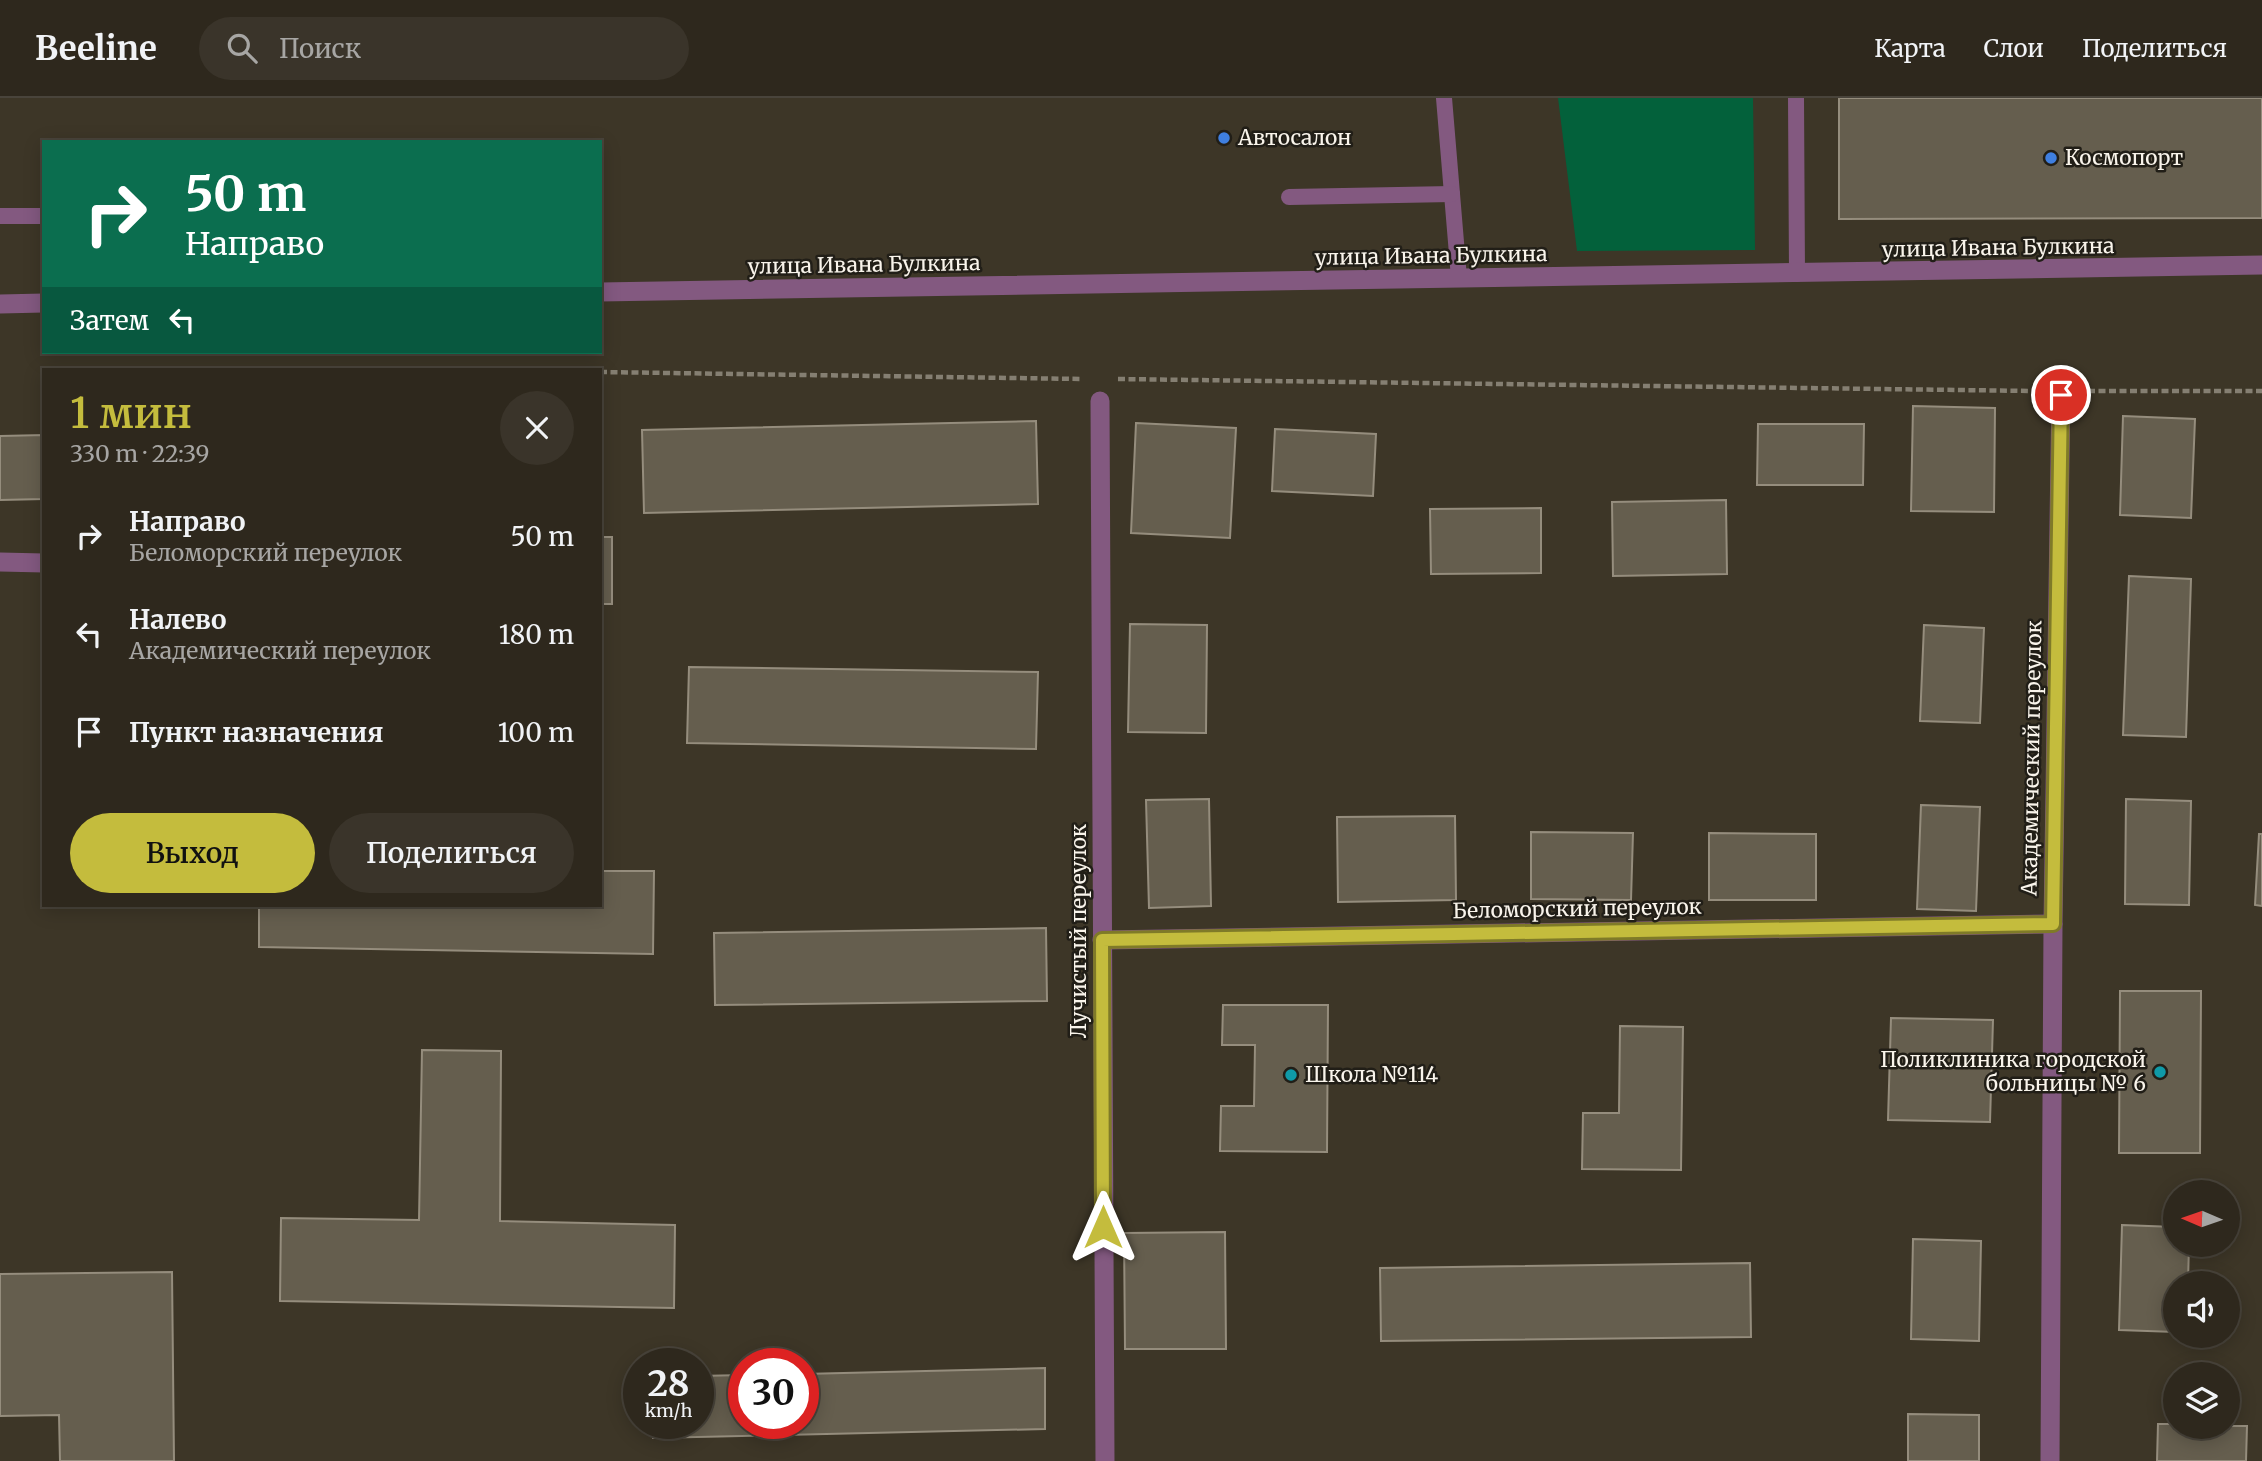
<!DOCTYPE html>
<html lang="ru">
<meta charset="utf-8">
<style>
body{margin:0;font-family:Merriweather,serif;background:#3a342a;color:#f1f3f6;height:100vh;display:flex;flex-direction:column;font-size:26px;white-space:nowrap}
*{box-sizing:border-box;margin:0}
p{font-size:23px;color:#a7a6a4}
.icon{flex:none;width:38px;height:38px;fill:none;stroke:currentColor;stroke-width:2;stroke-linecap:round;stroke-linejoin:round}
.map{position:relative;flex:1;overflow:hidden}
.drawer{position:absolute;left:42px;top:270px;width:560px;height:539px;display:flex;flex-direction:column;background:#2e281d;border-radius:0px;box-shadow:0 4px 18px #0003,0 0 0 2px #49443b}
.drawer>*{flex:none}
.hud{position:absolute;left:42px;top:42px;width:560px;height:214px;border-radius:0px;box-shadow:0 4px 18px #0003,0 0 0 2px #49443b;background:#0b6e4f;color:#fff;overflow:hidden}
.needle{width:46px;rotate:272deg}
.controls{position:absolute;left:2163px;top:1082px;display:grid;gap:14px}
.controls a{display:grid;place-items:center;width:77px;height:77px;border-radius:50%;background:#2e281d;box-shadow:0 4px 18px #0003,0 0 0 2px #49443b;font-size:35px}
.speed{position:absolute;left:623px;top:1250px;display:flex;gap:14px;font-size:35px;font-weight:700;text-align:center}
.speed>*{display:grid;place-content:center;width:91px;height:91px;border-radius:50%;background:#2e281d;box-shadow:0 4px 18px #0003,0 0 0 2px #49443b;line-height:1}
.speed small{font-size:18px;font-weight:400}
.speed .limit{border:10px solid #d22;background:#fff;color:#111}
.pin{position:absolute;display:grid;place-items:center;width:60px;height:60px;color:#fff;margin:-30px;border:4px solid #fff;border-radius:50%;box-shadow:0 2px 7px #0007}
.me{position:absolute;width:77px;margin:-38px;rotate:0deg;stroke-linejoin:round;filter:drop-shadow(0 0 5px #0008)}
.turn{display:flex;align-items:center;gap:24px;height:147px;padding:0 28px;font-size:32px}
.turn .icon{width:91px;height:91px;stroke-width:2.5}
.turn b{display:block;font-size:49px;line-height:60px}
.then{display:flex;align-items:center;height:66px;padding:0 28px;background:#0003;gap:14px;font-size:26px}
.round{display:grid;place-items:center;flex:none;width:74px;height:74px;border-radius:37px;background:#3a342a}
.headline{display:flex;align-items:center;justify-content:space-between;height:119px;padding:0 28px}
h1{font-size:42px;font-weight:600;line-height:52px;color:#c4bc3d}
.primary-button{display:flex;gap:14px;margin-top:auto;padding:14px 28px}
.primary-button a{flex:1;height:80px;border-radius:42px;background:#c4bc3d;color:#111;font-size:28px;font-weight:600;line-height:80px;text-align:center}
.primary-button a+a{background:#3a342a;color:#f1f3f6}
ul{padding:0;list-style:none}
li{display:flex;align-items:center;gap:21px;height:98px;padding:0 28px}
li div{flex:1}
li b{display:block;font-size:26px}
li em{font-style:normal}
header{display:flex;align-items:center;gap:42px;box-sizing:border-box;height:98px;padding:0 35px;background:#2e281d;border-bottom:2px solid #49443b}
header strong{font-size:33px}
nav{display:flex;gap:38px;margin-inline-start:auto;font-size:24px}
.search{width:490px;height:63px;background:#3a342a;display:flex;align-items:center;gap:18px;box-sizing:border-box;padding:0 24px;border-radius:38px;color:#a7a6a4;font-size:26px}
.map>svg:first-child{display:block}
.green{fill:#03613b}
.building{fill:#655e4e;stroke:#958d7d;stroke-width:2}
.lines{fill:none;stroke-linecap:round;stroke-linejoin:round}
.path{stroke:#857f72;stroke-width:4.5;stroke-dasharray:7 3.5;stroke-linecap:butt}
.service{stroke:#835980;stroke-width:16}
.minor{stroke:#835980;stroke-width:19}
.route-casing{stroke:#7f7a28;stroke-width:18}
.route{stroke:#c4bc3d;stroke-width:12}
.shop-dot{fill:#3f7fe0;stroke:#211e17;stroke-width:2.5}
.culture-dot{fill:#0f9aa8;stroke:#211e17;stroke-width:2.5}
.labels{text-anchor:middle;stroke-width:5;stroke-linejoin:round;paint-order:stroke}
.poi-label{font-size:21px;fill:#f9f4eb;stroke:#211e17;text-anchor:start}
.street-label{font-size:21px;fill:#f9f4eb;stroke:#211e17}
</style>
<header>
<strong>Beeline</strong>
<div class="search"><svg class="icon" aria-label="search" viewBox="0 0 24 24"><circle cx="10" cy="10" r="6"/><path d="M15 15l6 6"/></svg>Поиск</div>
<nav><a>Карта</a><a>Слои</a><a>Поделиться</a></nav>
</header>
<div class="map">
<svg width="2262" height="1363" viewBox="0 0 2262 1363">
<rect width="100%" height="100%" fill="#3d3627"/>
<!-- green -->
<path class="green" d="M1558,0H1753L1755,152L1577,153Z"/>
<!-- building -->
<g class="building">
<path d="M1839,0H2262V120L1839,121Z"/>
<path d="M1913,308L1995,310L1994,414L1911,413Z"/>
<path d="M2123,318L2195,321L2191,420L2120,417Z"/>
<path d="M1036,323L1038,406L644,415L642,332Z"/>
<path d="M1136,325L1236,330L1230,440L1131,435Z"/>
<path d="M1758,326H1864L1863,387H1757Z"/>
<path d="M1275,331L1376,336L1373,398L1272,393Z"/>
<path d="M44,337V401L0,402V338Z"/>
<path d="M1726,402L1727,476L1613,478L1612,404Z"/>
<path d="M1541,410V475L1431,476L1430,411Z"/>
<rect x="600" y="439" width="12" height="67"/>
<path d="M2129,478L2191,481L2186,639L2123,637Z"/>
<path d="M1130,526L1207,527L1206,635L1128,634Z"/>
<path d="M1924,527L1984,530L1980,625L1920,623Z"/>
<path d="M689,569L1038,574L1036,651L687,645Z"/>
<path d="M1209,701L1211,808L1149,810L1146,702Z"/>
<path d="M2126,701L2191,703L2189,807L2125,806Z"/>
<path d="M1921,707L1980,709L1976,813L1917,811Z"/>
<path d="M1455,718L1456,802L1338,804L1337,719Z"/>
<path d="M1531,734L1633,735L1631,802L1531,801Z"/>
<path d="M1709,735L1816,736V802H1709Z"/>
<path d="M2259,736H2262V808L2255,807Z"/>
<path d="M600,773H654L653,856L259,849V807H600Z"/>
<path d="M1046,830L1047,903L715,907L714,835Z"/>
<path d="M2120,893H2201L2200,1055H2119Z"/>
<path d="M1223,907H1328L1327,1054L1220,1053L1221,1008H1254L1255,947H1222Z"/>
<path d="M1891,920L1993,922L1990,1024L1888,1022Z"/>
<path d="M1620,928L1683,929L1681,1072L1582,1071L1583,1015H1619Z"/>
<path d="M422,952L501,953L500,1123L675,1127L674,1210L280,1203L281,1120L419,1122Z"/>
<path d="M2122,1127L2175,1129V1146H2189L2188,1185H2175V1234L2119,1232Z"/>
<path d="M1225,1134L1226,1251H1125L1124,1135Z"/>
<path d="M1913,1141L1981,1143L1979,1243L1911,1241Z"/>
<path d="M1750,1165L1751,1239L1381,1243L1380,1170Z"/>
<path d="M172,1174L174,1363H60L59,1317L0,1318V1176Z"/>
<path d="M1045,1270V1331L653,1340V1325H698V1278L744,1277V1325H803V1276Z"/>
<path d="M1908,1316L1979,1317V1363H1908Z"/>
<path d="M2158,1326H2175V1328H2247L2246,1363H2157Z"/>
</g>
<g class="lines">
<!-- path -->
<g class="path">
<path d="M600,274L1082,281"/>
<path d="M1118,281L2034,293"/>
<path d="M2088,293H2262"/>
</g>
<!-- service -->
<g class="service">
<path d="M1444,0L1459,180"/>
<path d="M1796,0L1797,176"/>
<path d="M1289,99L1452,96"/>
<path d="M0,118H44"/>
</g>
<!-- minor -->
<g class="minor">
<path d="M600,194L2262,167"/>
<path d="M0,206L44,205"/>
<path d="M1100,303L1105,1363"/>
<path d="M0,464L44,465"/>
<path d="M1102,842L2053,826"/>
<path d="M2050,1363L2053,826L2061,293"/>
</g>
</g>
<g class="lines">
<!-- route casing -->
<g class="route-casing">
<path id="route" d="M1103,1129L1102,842L2053,826L2061,297"/>
</g>
<!-- route -->
<use href="#route" class="route"/>
</g>
<!-- markers -->
<g class="shop-dot">
<circle cx="1224" cy="40" r="7"/>
<circle cx="2051" cy="60" r="7"/>
</g>
<g class="culture-dot">
<circle cx="2160" cy="974" r="7"/>
<circle cx="1291" cy="977" r="7"/>
</g>
<g class="labels">
<!-- poi labels -->
<g class="poi-label">
<text x="1238" y="47">Автосалон</text>
<text x="2065" y="67">Космопорт</text>
<text x="2146" y="969" text-anchor="end">Поликлиника городской<tspan x="2146" dy="24">больницы № 6</tspan></text>
<text x="1305" y="984">Школа №114</text>
</g>
<!-- street labels -->
<g class="street-label">
<text transform="translate(1998 150) rotate(-1)" y="7">улица Ивана Булкина</text>
<text transform="translate(1431 158) rotate(-1)" y="7">улица Ивана Булкина</text>
<text transform="translate(864 167) rotate(-1)" y="7">улица Ивана Булкина</text>
<text transform="translate(2032 660) rotate(-89)" y="7">Академический переулок</text>
<text transform="translate(1577 811) rotate(-1)" y="7">Беломорский переулок</text>
<text transform="translate(1079 833) rotate(-90)" y="7">Лучистый переулок</text>
</g>
</g>
</svg>
<div class="controls">
<a><svg class="needle" viewBox="-14 -14 28 28"><path d="M0-13l5 13h-10z" fill="#e53935"/><path d="M0 13l5-13h-10z" fill="#a7a6a4"/></svg></a>
<a><svg class="icon" aria-label="sound" viewBox="0 0 24 24"><path d="M4 9h4l5-4v14l-5-4H4zM17 9q2 3 0 6"/></svg></a>
<a><svg class="icon" aria-label="layers" viewBox="0 0 24 24"><path d="M12 4l9 5-9 5-9-5zM3 14l9 5 9-5"/></svg></a>
</div>
<div class="speed"><div>28<small>km/h</small></div><div class="limit">30</div></div>
<div class="pin" style="left:2061px;top:297px;background:#d93025"><svg class="icon" aria-label="arrive" viewBox="0 0 24 24"><path d="M6 21V4h12l-3 4 3 4H6"/></svg></div>
<svg class="me" style="left:1103px;top:1129px" viewBox="-20 -20 40 40"><path d="M0-17L14 15 0 8-14 15z" fill="#c4bc3d" stroke="#fff" stroke-width="4"/></svg>
<div class="hud">
<div class="turn"><svg class="icon" aria-label="right" viewBox="0 0 24 24"><path d="M7 20v-9h11M14 6l5 5-5 5"/></svg><div><b>50 m</b>Направо</div></div>
<div class="then">Затем<svg class="icon" aria-label="left" viewBox="0 0 24 24"><path d="M17 20v-9H6M10 6l-5 5 5 5"/></svg></div>
</div>
<section class="drawer">
<div class="headline"><div><h1>1 мин</h1><p>330 m · 22:39</p></div><a class="round"><svg class="icon" aria-label="close" viewBox="0 0 24 24"><path d="M6 6l12 12M18 6L6 18"/></svg></a></div>
<ul>
<li><svg class="icon" aria-label="right" viewBox="0 0 24 24"><path d="M7 20v-9h11M14 6l5 5-5 5"/></svg><div><b>Направо</b><p>Беломорский переулок</p></div><em>50 m</em></li>
<li><svg class="icon" aria-label="left" viewBox="0 0 24 24"><path d="M17 20v-9H6M10 6l-5 5 5 5"/></svg><div><b>Налево</b><p>Академический переулок</p></div><em>180 m</em></li>
<li><svg class="icon" aria-label="arrive" viewBox="0 0 24 24"><path d="M6 21V4h12l-3 4 3 4H6"/></svg><div><b>Пункт назначения</b></div><em>100 m</em></li>
</ul>
<div class="primary-button"><a>Выход</a><a>Поделиться</a></div>
</section>
</div>
